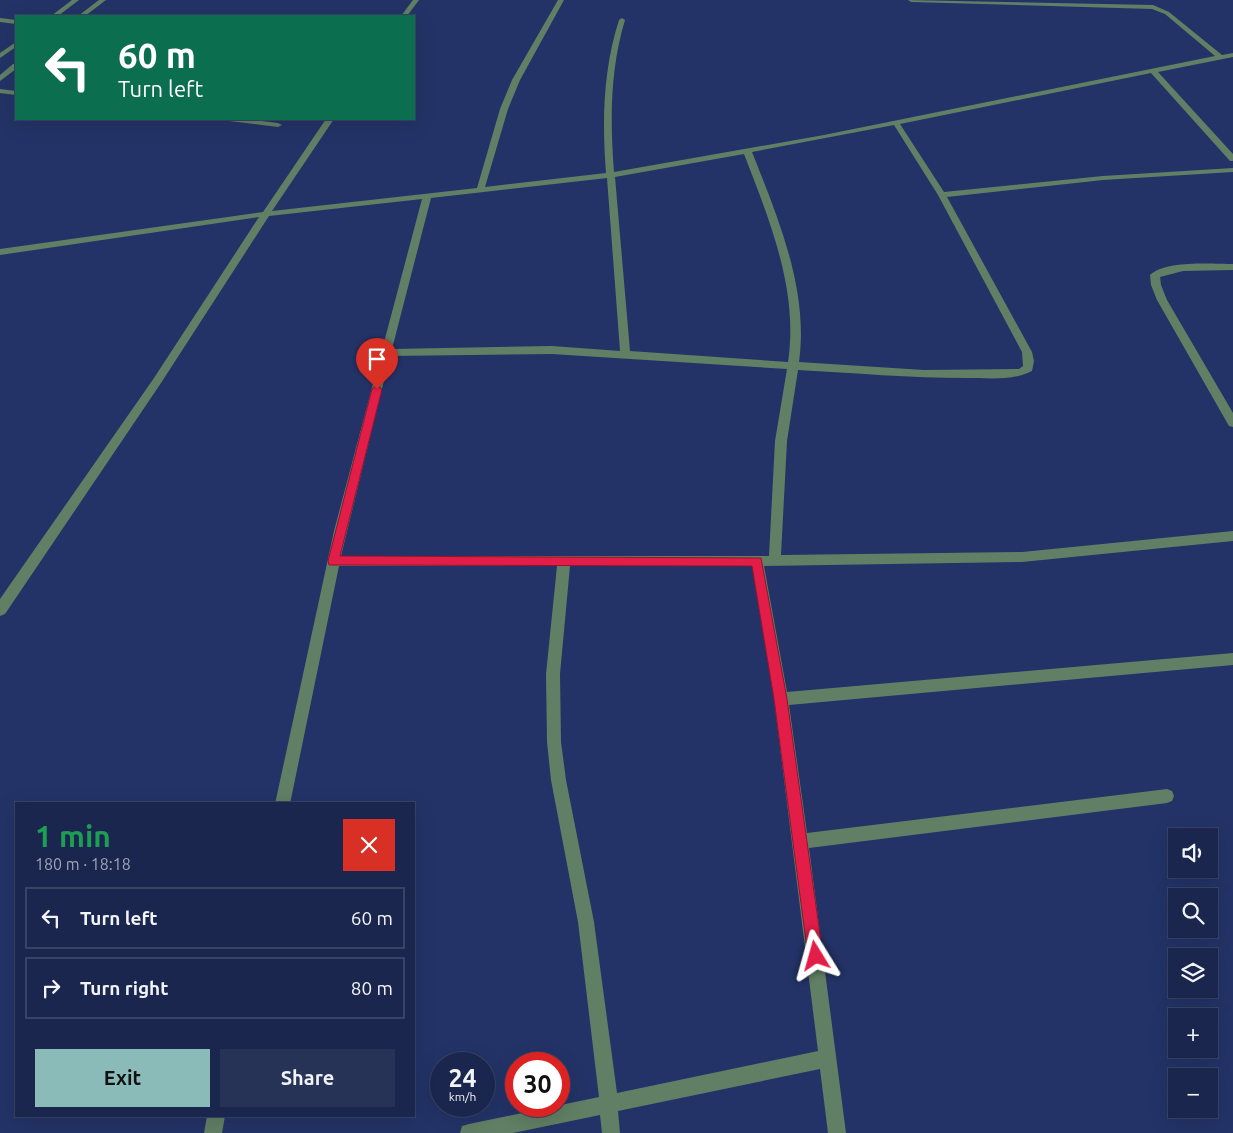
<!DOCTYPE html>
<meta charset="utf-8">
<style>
body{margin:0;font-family:Ubuntu,sans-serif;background:#273257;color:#f1f3f6;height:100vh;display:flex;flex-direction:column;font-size:19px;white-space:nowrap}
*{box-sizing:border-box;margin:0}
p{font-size:16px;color:#9fa5b6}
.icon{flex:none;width:28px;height:28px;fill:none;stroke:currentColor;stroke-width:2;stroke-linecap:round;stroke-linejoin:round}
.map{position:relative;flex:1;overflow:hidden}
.details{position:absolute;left:15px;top:802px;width:400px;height:315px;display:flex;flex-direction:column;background:#1a264d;border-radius:0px;box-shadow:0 5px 20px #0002,0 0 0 1px #384365}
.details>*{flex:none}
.hud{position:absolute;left:15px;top:15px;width:400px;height:105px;border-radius:0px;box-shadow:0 5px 20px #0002,0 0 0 1px #384365;background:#0b6e4f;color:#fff;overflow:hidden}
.buttons{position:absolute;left:1168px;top:828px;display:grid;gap:10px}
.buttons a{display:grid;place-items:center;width:50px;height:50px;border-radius:0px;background:#1a264d;box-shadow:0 5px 20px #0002,0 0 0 1px #384365;font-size:25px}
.speed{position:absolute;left:430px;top:1052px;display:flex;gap:10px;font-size:25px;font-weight:700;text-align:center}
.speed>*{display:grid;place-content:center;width:65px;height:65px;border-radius:50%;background:#1a264d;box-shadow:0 5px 20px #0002,0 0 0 1px #384365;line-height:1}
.speed small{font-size:12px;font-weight:400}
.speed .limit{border:8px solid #d22;background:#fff;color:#111}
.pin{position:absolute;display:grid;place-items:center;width:42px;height:42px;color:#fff;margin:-51px -21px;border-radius:50% 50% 50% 0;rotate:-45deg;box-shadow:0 0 5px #0007}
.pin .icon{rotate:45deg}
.me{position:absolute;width:55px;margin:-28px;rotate:352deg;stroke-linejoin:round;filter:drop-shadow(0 0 4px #0008)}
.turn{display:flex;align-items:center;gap:18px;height:105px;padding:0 20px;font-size:22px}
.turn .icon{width:65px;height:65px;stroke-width:2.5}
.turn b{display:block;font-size:35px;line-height:42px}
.round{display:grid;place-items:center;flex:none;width:52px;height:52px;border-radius:0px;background:#273257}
.head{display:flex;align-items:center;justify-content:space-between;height:85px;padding:0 20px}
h1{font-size:30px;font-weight:700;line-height:38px;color:#1e9e55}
.cta{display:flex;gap:10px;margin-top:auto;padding:10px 20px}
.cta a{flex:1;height:58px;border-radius:0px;background:#8bbbb9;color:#111;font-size:20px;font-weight:700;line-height:58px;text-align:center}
.cta a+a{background:#273257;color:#f1f3f6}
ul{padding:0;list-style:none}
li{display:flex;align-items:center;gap:15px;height:62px;margin:0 10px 8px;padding:0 10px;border:2px solid #384365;border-radius:0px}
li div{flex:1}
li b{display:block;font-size:19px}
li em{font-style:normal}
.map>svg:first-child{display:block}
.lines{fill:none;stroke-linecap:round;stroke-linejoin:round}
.minor{fill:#617f65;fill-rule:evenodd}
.route{fill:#e11d48;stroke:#92132f}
</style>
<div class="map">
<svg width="1233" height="1133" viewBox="0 0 1233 1133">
<rect width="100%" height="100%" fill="#233367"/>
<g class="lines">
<!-- minor -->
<g class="minor">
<path d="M72,0H79L58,16H51Z"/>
<path d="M99,0H106L85,16H78Z"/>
<path d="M413,0H419L407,16H401Z"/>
<path d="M558,0H564L520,80L508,109L485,187L606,173C602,121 603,70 619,20L622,18L625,20C610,70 610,120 614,172L824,135L1215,56L1165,14L1152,9L911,2L908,0L1153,5L1169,12L1222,55L1233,53V57L1158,72L1233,154V161H1230L1151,73L900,124L944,192L1103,176L1233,168V172L1103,180L947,197L1032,352L1034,361L1032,371C1013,381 988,378 967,378C911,378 854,373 798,370L787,441L781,555L1022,552L1233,531V541L1022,562L764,566L787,692L1233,653V665L789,705L807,833L1167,789L1172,791L1174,796L1172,801L1167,803L809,848L846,1133H828L820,1069L618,1111L620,1133H602L600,1115L513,1133H460L462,1126L469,1124L599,1097L578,922L551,780L547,742L546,674L557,566H339L290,804H275L334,531L422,199L269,216L161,383L5,614L0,616V599L154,378L259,217L0,255V249L263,212L326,119H334L272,211L477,188L500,109L512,80ZM894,125L938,195L1022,352L1023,366L1019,369L924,370L799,362C809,290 778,218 752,152ZM744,154C769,219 799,290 788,362L630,351L615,177ZM607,178L620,351L552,346L392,349L431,198ZM552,354L787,369L775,441L769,556H341L390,356ZM570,566H752L774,699L818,1051L617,1093L594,922L566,780L561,742L560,674Z"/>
<path d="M0,18L16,20V24L0,22Z"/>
<path d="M16,42V47L0,58V53Z"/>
<path d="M13,64H16V69L0,81V75Z"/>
<path d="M0,89L16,91V95L0,93Z"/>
<path d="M225,119H246L278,123L282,125L278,127L229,121Z"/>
<path d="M1233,264V270L1183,271L1160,277L1161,285L1167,300L1233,413V427L1229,426L1157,300L1151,285L1150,275C1166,260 1212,264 1233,264Z"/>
<path d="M207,1116H225L222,1133H204Z"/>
</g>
</g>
<!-- route -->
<path class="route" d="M377,385L382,389L340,556L761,558L787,699L823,956L821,962L816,964L810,962L808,956L774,699L752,566L329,565L328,561L372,389Z"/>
</svg>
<div class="buttons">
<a><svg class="icon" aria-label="sound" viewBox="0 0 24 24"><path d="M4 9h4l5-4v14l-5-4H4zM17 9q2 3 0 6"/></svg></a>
<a><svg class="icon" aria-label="search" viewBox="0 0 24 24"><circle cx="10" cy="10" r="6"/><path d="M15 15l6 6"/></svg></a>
<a><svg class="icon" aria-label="layers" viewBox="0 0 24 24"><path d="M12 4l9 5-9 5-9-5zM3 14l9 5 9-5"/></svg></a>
<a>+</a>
<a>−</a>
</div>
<div class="speed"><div>24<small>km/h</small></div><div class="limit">30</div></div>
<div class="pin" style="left:377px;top:389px;background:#d93025"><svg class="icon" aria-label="arrive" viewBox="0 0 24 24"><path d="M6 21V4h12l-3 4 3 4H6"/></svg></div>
<svg class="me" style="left:816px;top:956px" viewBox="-20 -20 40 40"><path d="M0-17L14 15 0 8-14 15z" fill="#e11d48" stroke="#fff" stroke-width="4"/></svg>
<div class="hud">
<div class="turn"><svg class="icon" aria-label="left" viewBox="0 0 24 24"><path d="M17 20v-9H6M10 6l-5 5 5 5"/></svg><div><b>60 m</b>Turn left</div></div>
</div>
<section class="details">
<div class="head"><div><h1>1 min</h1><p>180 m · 18:18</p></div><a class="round" style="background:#d93025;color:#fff"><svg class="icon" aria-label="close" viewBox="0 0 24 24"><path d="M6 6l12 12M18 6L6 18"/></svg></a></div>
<ul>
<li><svg class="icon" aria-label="left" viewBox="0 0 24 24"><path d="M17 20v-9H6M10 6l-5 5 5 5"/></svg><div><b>Turn left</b></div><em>60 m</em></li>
<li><svg class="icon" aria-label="right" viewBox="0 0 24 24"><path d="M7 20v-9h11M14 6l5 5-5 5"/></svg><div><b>Turn right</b></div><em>80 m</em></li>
</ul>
<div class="cta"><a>Exit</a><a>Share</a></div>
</section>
</div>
